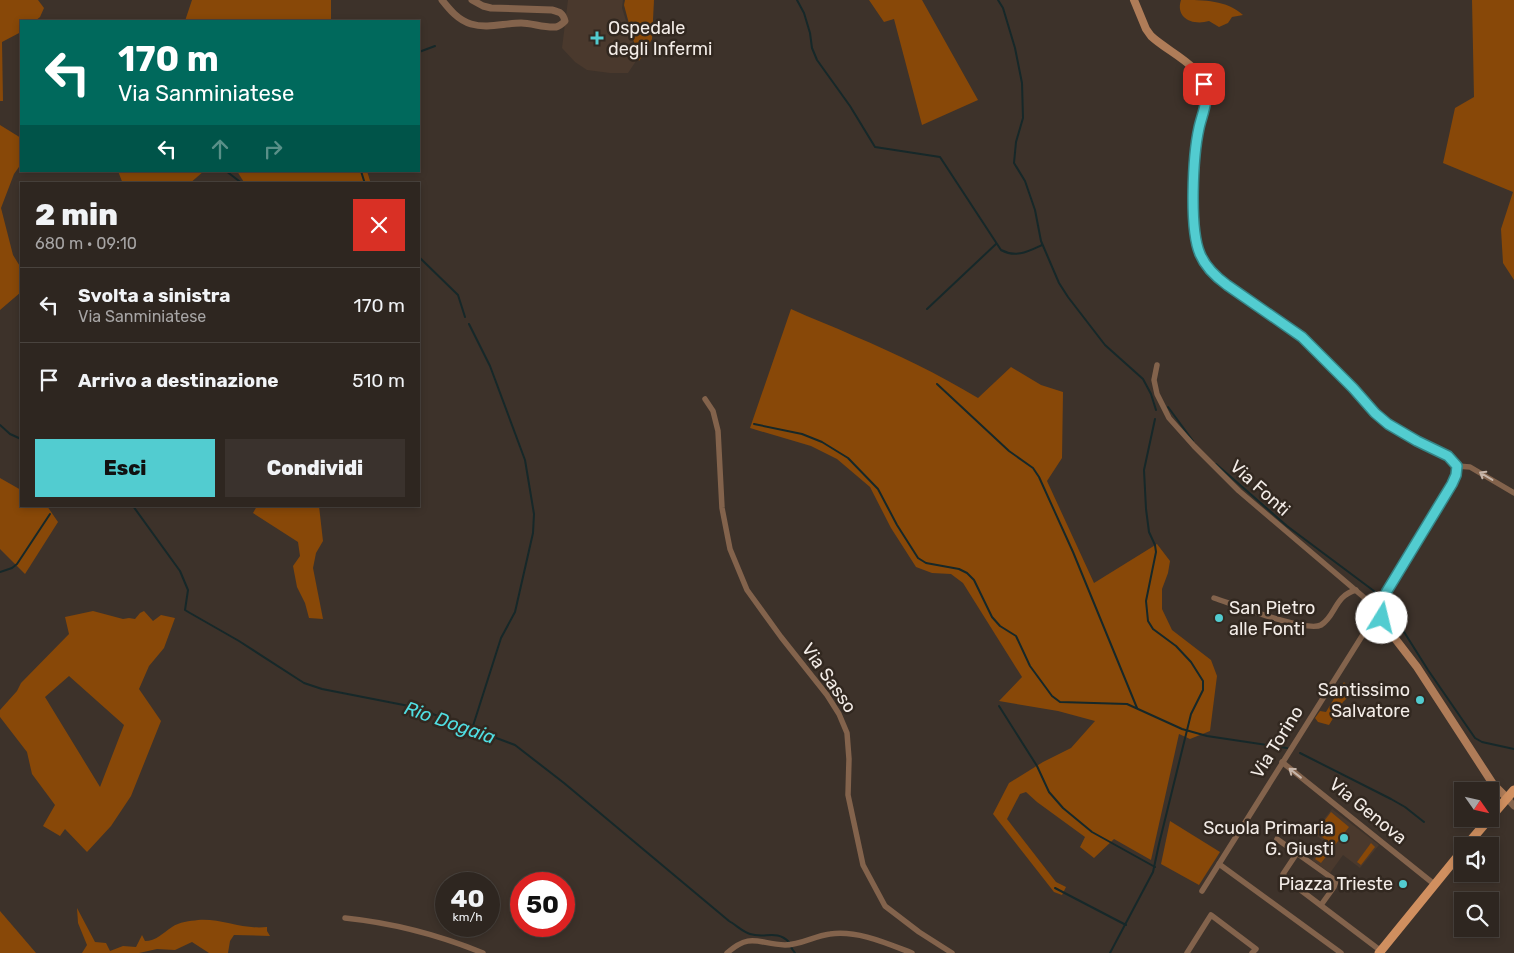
<!DOCTYPE html>
<html lang="it">
<meta charset="utf-8">
<style>
body{margin:0;font-family:Rubik,sans-serif;background:#3a322d;color:#f1f3f6;height:100vh;display:flex;flex-direction:column;font-size:19px;white-space:nowrap}
*{box-sizing:border-box;margin:0}
p{font-size:16px;color:#a7a5a5}
.icon{flex:none;width:28px;height:28px;fill:none;stroke:currentColor;stroke-width:2;stroke-linecap:round;stroke-linejoin:round}
.map{position:relative;flex:1;overflow:hidden}
.panel{position:absolute;left:20px;top:182px;width:400px;height:325px;display:flex;flex-direction:column;background:#2e2620;border-radius:0px;box-shadow:0 2px 8px #0003,0 0 0 1px #49433e}
.panel>*{flex:none}
.banner{position:absolute;left:20px;top:20px;width:400px;height:152px;border-radius:0px;box-shadow:0 2px 8px #0003,0 0 0 1px #49433e;background:#00695c;color:#fff;overflow:hidden}
.needle{width:32px;rotate:124deg}
.fabs{position:absolute;left:1454px;top:782px;display:grid;gap:10px}
.fabs a{display:grid;place-items:center;width:45px;height:45px;border-radius:0px;background:#2e2620;box-shadow:0 2px 8px #0003,0 0 0 1px #49433e;font-size:25px}
.speed{position:absolute;left:435px;top:872px;display:flex;gap:10px;font-size:25px;font-weight:700;text-align:center}
.speed>*{display:grid;place-content:center;width:65px;height:65px;border-radius:50%;background:#2e2620;box-shadow:0 2px 8px #0003,0 0 0 1px #49433e;line-height:1}
.speed small{font-size:12px;font-weight:400}
.speed .limit{border:8px solid #d22;background:#fff;color:#111}
.pin{position:absolute;display:grid;place-items:center;width:42px;height:42px;color:#fff;margin:-21px;border-radius:10px;box-shadow:0 2px 8px #0006}
.me{position:absolute;width:55px;margin:-28px;rotate:9deg;stroke-linejoin:round;filter:drop-shadow(0 0 4px #0008)}
.turn{display:flex;align-items:center;gap:18px;height:105px;padding:0 15px;font-size:22px}
.turn .icon{width:65px;height:65px;stroke-width:2.5}
.turn b{display:block;font-size:35px;line-height:42px}
.lanes{display:flex;align-items:center;height:48px;padding:0 15px;background:#0003;justify-content:center;gap:25px;direction:ltr}
.lanes .off{opacity:.35}
.round{display:grid;place-items:center;flex:none;width:52px;height:52px;border-radius:0px;background:#3a322d}
.summary{display:flex;align-items:center;justify-content:space-between;height:85px;padding:0 15px}
h1{font-size:30px;font-weight:800;line-height:38px}
.action{display:flex;gap:10px;margin-top:auto;padding:10px 15px}
.action a{flex:1;height:58px;border-radius:0px;background:#52ccd0;color:#111;font-size:20px;font-weight:800;line-height:58px;text-align:center}
.action a+a{background:#3a322d;color:#f1f3f6}
ul{padding:0;list-style:none}
li{display:flex;align-items:center;gap:15px;height:75px;padding:0 15px;border-top:1px solid #49433e}
li div{flex:1}
li b{display:block;font-size:19px}
li em{font-style:normal}
.map>svg:first-child{display:block}
.built{fill:#4a392d}
.green{fill:#884808;fill-rule:evenodd}
.lines{fill:none;stroke-linecap:round;stroke-linejoin:round}
.stream{stroke:#162829;stroke-width:2}
.minor{stroke:#83634c;stroke-width:5.5}
.tertiary{stroke:#83634c;stroke-width:7}
.secondary{stroke:#af7c58;stroke-width:8}
.primary{stroke:#d08f5f;stroke-width:9}
.oneway{stroke:#c6b5a9}
.route-casing{stroke:#358587;stroke-width:12}
.route{stroke:#52ccd0;stroke-width:9}
.poi-dot{fill:#52ccd0;stroke:#322820;stroke-width:2}
.labels{text-anchor:middle;stroke-width:5;stroke-linejoin:round;paint-order:stroke}
.poi-label{font-size:18px;fill:#f3ece7;stroke:#322820;text-anchor:end}
.street-label{font-size:18px;fill:#f3ece7;stroke:#322820}
.water-label{font-size:19px;font-style:italic;fill:#50dee2;stroke:#322820}
</style>
<div class="map">
<svg width="1514" height="953" viewBox="0 0 1514 953">
<rect width="100%" height="100%" fill="#3d322a"/>
<!-- built -->
<g class="built">
<path d="M568,0H623L622,8L638,58L628,73H610L587,70L575,62L562,48Z"/>
<path d="M1332,809L1379,845L1360,868L1343,855L1330,873L1312,860L1326,843L1313,833Z"/>
</g>
<!-- green -->
<g class="green">
<path d="M0,0H38L44,8L40,17L35,21H21V32L2,42L3,101H0Z"/>
<path d="M192,0H331V21H185Z"/>
<path d="M625,0H654L652,39L639,61L624,5Z"/>
<path d="M869,0H922L978,100L922,125L894,19L884,22Z"/>
<path d="M1181,0C1205,0 1226,0 1243,15L1232,17L1228,23L1219,27L1209,21C1193,26 1175,18 1181,0Z"/>
<path d="M1472,0H1514V280L1503,263L1501,229L1513,192L1443,163L1455,108L1474,97Z"/>
<path d="M0,125L21,138V164L14,174L1,208L13,255L21,268V292L0,310Z"/>
<path d="M118,171H204L189,184H123Z"/>
<path d="M237,171H367L371,184H245Z"/>
<path d="M791,309C812,319 833,326 854,336C897,354 938,374 978,398L1011,367L1041,385L1063,392L1062,458L1047,481L1094,583L1157,544L1170,561L1168,573L1162,589V609L1172,630L1211,660L1217,676L1210,731L1190,739L1179,734L1151,860L1114,839L1094,858L1080,847L1085,837L1037,802L1026,792L1020,794L1007,819L1056,882L1066,887L1062,895L1054,892L993,814L1009,783L1043,762L1071,748L1095,721L1058,711L999,701L1022,677L963,583L951,574L932,573L916,567L891,528L870,487L837,459L811,446L750,428Z"/>
<path d="M0,478L21,490V506H47L58,522L25,574L0,549Z"/>
<path d="M257,506H319L323,541L316,553L313,568L323,619L309,618L305,603L297,587L293,566L300,556L298,542L253,513Z"/>
<path d="M93,611L123,619L129,618L135,619L140,613L144,611L153,621L161,615L175,618L164,648L149,666L139,689L161,721L131,796L111,826L87,852L65,829L60,836L43,826L55,805L32,774L27,752L0,717V710L17,691L21,683L69,634L65,617ZM69,676L124,725L100,787L45,697Z"/>
<path d="M1344,682L1353,692L1343,702L1329,725L1318,722L1315,718L1320,711L1326,712Z"/>
<path d="M1331,812L1349,827L1321,863L1315,859L1328,842L1316,832Z"/>
<path d="M1170,821L1220,852L1199,885L1161,864Z"/>
<path d="M1371,843L1375,847L1361,865L1357,862Z"/>
<path d="M77,908L95,942L106,943L110,951L123,946L136,947L142,935L145,941C156,941 163,933 172,927C179,922 190,921 198,920C221,918 243,930 267,927V931L270,936L234,935L230,941L228,953H209L192,942L175,950L157,949L139,953H82L87,945L78,923Z"/>
<path d="M0,911L36,953H0Z"/>
</g>
<g class="lines">
<!-- stream -->
<g class="stream">
<path d="M797,0L804,13L810,33L812,48L817,60L850,106L875,147L940,157L1001,250C1016,258 1027,252 1042,245"/>
<path d="M998,0L1003,8L1015,48L1022,83L1023,118L1016,142L1014,163L1025,181L1035,210L1041,241L1059,283L1068,297L1105,345L1143,379L1151,394L1156,410"/>
<path d="M419,52L435,46"/>
<path d="M226,171L243,184"/>
<path d="M361,171L365,184"/>
<path d="M419,257L458,295L465,317"/>
<path d="M927,309L996,244"/>
<path d="M469,324L490,366L525,460L534,514L533,533L515,612L501,638L472,729"/>
<path d="M937,384L1009,451L1033,468L1039,477L1073,552L1137,708"/>
<path d="M1168,407L1193,441"/>
<path d="M754,424L802,434L822,442L848,458L878,489L897,525L918,558L926,563L959,569L967,573L974,580L992,617L1000,626L1016,636L1030,666L1052,696L1060,702L1127,704L1182,729L1207,736L1287,748"/>
<path d="M0,425L10,434L21,439"/>
<path d="M1216,464L1287,526L1378,594"/>
<path d="M133,506L180,571L188,590L185,610L190,613L239,641L304,683L322,689L414,707L515,745L564,783L729,921C736,925 743,932 750,934C765,939 776,929 789,942"/>
<path d="M0,572L12,568L17,564L50,514"/>
<path d="M1394,616L1428,670L1475,738L1482,742L1514,749"/>
<path d="M999,706L1037,766L1049,792L1063,808L1092,832L1155,867"/>
<path d="M1300,753L1391,799L1405,807L1424,822"/>
<path d="M1055,888L1126,925"/>
<path d="M790,946L795,953"/>
<path d="M1110,953L1153,872L1159,844L1191,714L1203,690V681L1191,662L1176,646L1153,629L1148,621L1146,601L1156,552L1155,545L1149,532L1146,509L1144,470L1155,419"/>
</g>
<!-- minor -->
<g class="minor">
<path d="M1157,365L1154,380L1157,394L1169,418L1194,446L1239,491L1380,611L1374,617L1202,891"/>
<path d="M705,399L713,411L718,431L722,508L730,549L747,590L781,637L827,695L839,714L847,733L849,759L848,795L863,865L885,906L919,932L952,953"/>
<path d="M1457,466L1470,467L1514,493"/>
<path d="M1214,598C1233,604 1307,633 1321,625C1336,616 1334,596 1356,590"/>
<path d="M1282,762L1434,884"/>
<path d="M1277,839L1336,881L1334,887L1321,905"/>
<path d="M1297,853L1283,874L1286,879L1381,951"/>
<path d="M1219,864L1341,953"/>
<path d="M345,918C393,923 439,935 483,953"/>
<path d="M727,953C751,932 758,944 785,945C801,945 814,936 830,934C857,930 886,943 912,953"/>
<path d="M1187,953L1211,915L1256,949L1252,953"/>
</g>
<!-- tertiary -->
<g class="tertiary">
<path d="M442,0C450,10 458,20 471,24C488,29 504,23 521,23C532,23 544,28 556,27C560,26 562,24 565,21C563,13 560,12 552,10L491,8L483,6L472,0"/>
<path d="M1507,798L1514,806"/>
</g>
<!-- secondary -->
<path class="secondary" d="M1134,0L1146,29L1151,36C1169,53 1203,65 1207,93L1197,142L1194,191L1196,243L1204,261L1214,274L1227,285L1302,337L1353,388L1375,413L1388,424L1417,441L1448,456L1457,466L1456,475L1452,484L1387,591L1380,611L1390,632L1417,667L1493,784L1507,798"/>
<!-- primary -->
<g class="primary">
<path d="M1490,818L1514,790"/>
<path d="M1466,846L1489,819"/>
<path d="M1379,953L1462,851"/>
</g>
</g>
<!-- one-way arrows -->
<defs><path id="oneway-shaft" d="M-6 0H5M1.5-3L5.5 0L1.5 3" fill="none" stroke-width="1.6" stroke-linecap="round" stroke-linejoin="round" transform="scale(1.25)"/></defs>
<g class="oneway">
<use href="#oneway-shaft" transform="translate(1486 476) rotate(-149)"/>
<use href="#oneway-shaft" transform="translate(1295 773) rotate(-142)"/>
</g>
<g class="lines">
<!-- route casing -->
<g class="route-casing">
<path id="route" d="M1204,84C1210,98 1202,114 1199,128C1193,155 1189,229 1200,254C1205,266 1216,277 1227,285L1302,337L1353,388L1375,413L1388,424L1417,441L1448,456L1457,466L1456,475L1452,484L1387,591C1383,600 1379,608 1382,618"/>
</g>
<!-- route -->
<use href="#route" class="route"/>
</g>
<!-- markers -->
<g class="poi-dot">
<path d="M594.5 30.5h5v5h5v5h-5v5h-5v-5h-5v-5h5z"/>
<circle cx="1219" cy="618" r="5"/>
<circle cx="1420" cy="700" r="5"/>
<circle cx="1344" cy="838" r="5"/>
<circle cx="1403" cy="884" r="5"/>
</g>
<g class="labels">
<!-- poi labels -->
<g class="poi-label">
<text x="608" y="34" text-anchor="start">Ospedale<tspan x="608" dy="21">degli Infermi</tspan></text>
<text x="1229" y="614" text-anchor="start">San Pietro<tspan x="1229" dy="21">alle Fonti</tspan></text>
<text x="1410" y="696">Santissimo<tspan x="1410" dy="21">Salvatore</tspan></text>
<text x="1334" y="834">Scuola Primaria<tspan x="1334" dy="21">G. Giusti</tspan></text>
<text x="1393" y="890">Piazza Trieste</text>
</g>
<!-- street labels -->
<g class="street-label">
<text transform="translate(1260 488) rotate(42)" y="6">Via Fonti</text>
<text transform="translate(829 678) rotate(55)" y="6">Via Sasso</text>
<text transform="translate(1277 742) rotate(-58)" y="6">Via Torino</text>
<text transform="translate(1368 811) rotate(39)" y="6">Via Genova</text>
</g>
<!-- water labels -->
<g class="water-label">
<text transform="translate(450 722) rotate(19)" y="7">Rio Dogaia</text>
</g>
</g>
</svg>
<div class="fabs">
<a><svg class="needle" viewBox="-14 -14 28 28"><path d="M0-13l5 13h-10z" fill="#e53935"/><path d="M0 13l5-13h-10z" fill="#a7a5a5"/></svg></a>
<a><svg class="icon" aria-label="sound" viewBox="0 0 24 24"><path d="M4 9h4l5-4v14l-5-4H4zM17 9q2 3 0 6"/></svg></a>
<a><svg class="icon" aria-label="search" viewBox="0 0 24 24"><circle cx="10" cy="10" r="6"/><path d="M15 15l6 6"/></svg></a>
</div>
<div class="speed"><div>40<small>km/h</small></div><div class="limit">50</div></div>
<div class="pin" style="left:1204px;top:84px;background:#d93025"><svg class="icon" aria-label="arrive" viewBox="0 0 24 24"><path d="M6 21V4h12l-3 4 3 4H6"/></svg></div>
<svg class="me" style="left:1382px;top:618px" viewBox="-20 -20 40 40"><circle r="19" fill="#fff"/><path d="M0-13L10 11 0 6-10 11z" fill="#52ccd0"/></svg>
<div class="banner">
<div class="turn"><svg class="icon" aria-label="left" viewBox="0 0 24 24"><path d="M17 20v-9H6M10 6l-5 5 5 5"/></svg><div><b>170 m</b>Via Sanminiatese</div></div>
<div class="lanes"><svg class="icon" aria-label="left" viewBox="0 0 24 24"><path d="M17 20v-9H6M10 6l-5 5 5 5"/></svg><svg class="icon off" aria-label="ahead" viewBox="0 0 24 24"><path d="M12 20V5M6 11l6-6 6 6"/></svg><svg class="icon off" aria-label="right" viewBox="0 0 24 24"><path d="M7 20v-9h11M14 6l5 5-5 5"/></svg></div>
</div>
<section class="panel">
<div class="summary"><div><h1>2 min</h1><p>680 m · 09:10</p></div><a class="round" style="background:#d93025;color:#fff"><svg class="icon" aria-label="close" viewBox="0 0 24 24"><path d="M6 6l12 12M18 6L6 18"/></svg></a></div>
<ul>
<li><svg class="icon" aria-label="left" viewBox="0 0 24 24"><path d="M17 20v-9H6M10 6l-5 5 5 5"/></svg><div><b>Svolta a sinistra</b><p>Via Sanminiatese</p></div><em>170 m</em></li>
<li><svg class="icon" aria-label="arrive" viewBox="0 0 24 24"><path d="M6 21V4h12l-3 4 3 4H6"/></svg><div><b>Arrivo a destinazione</b></div><em>510 m</em></li>
</ul>
<div class="action"><a>Esci</a><a>Condividi</a></div>
</section>
</div>
